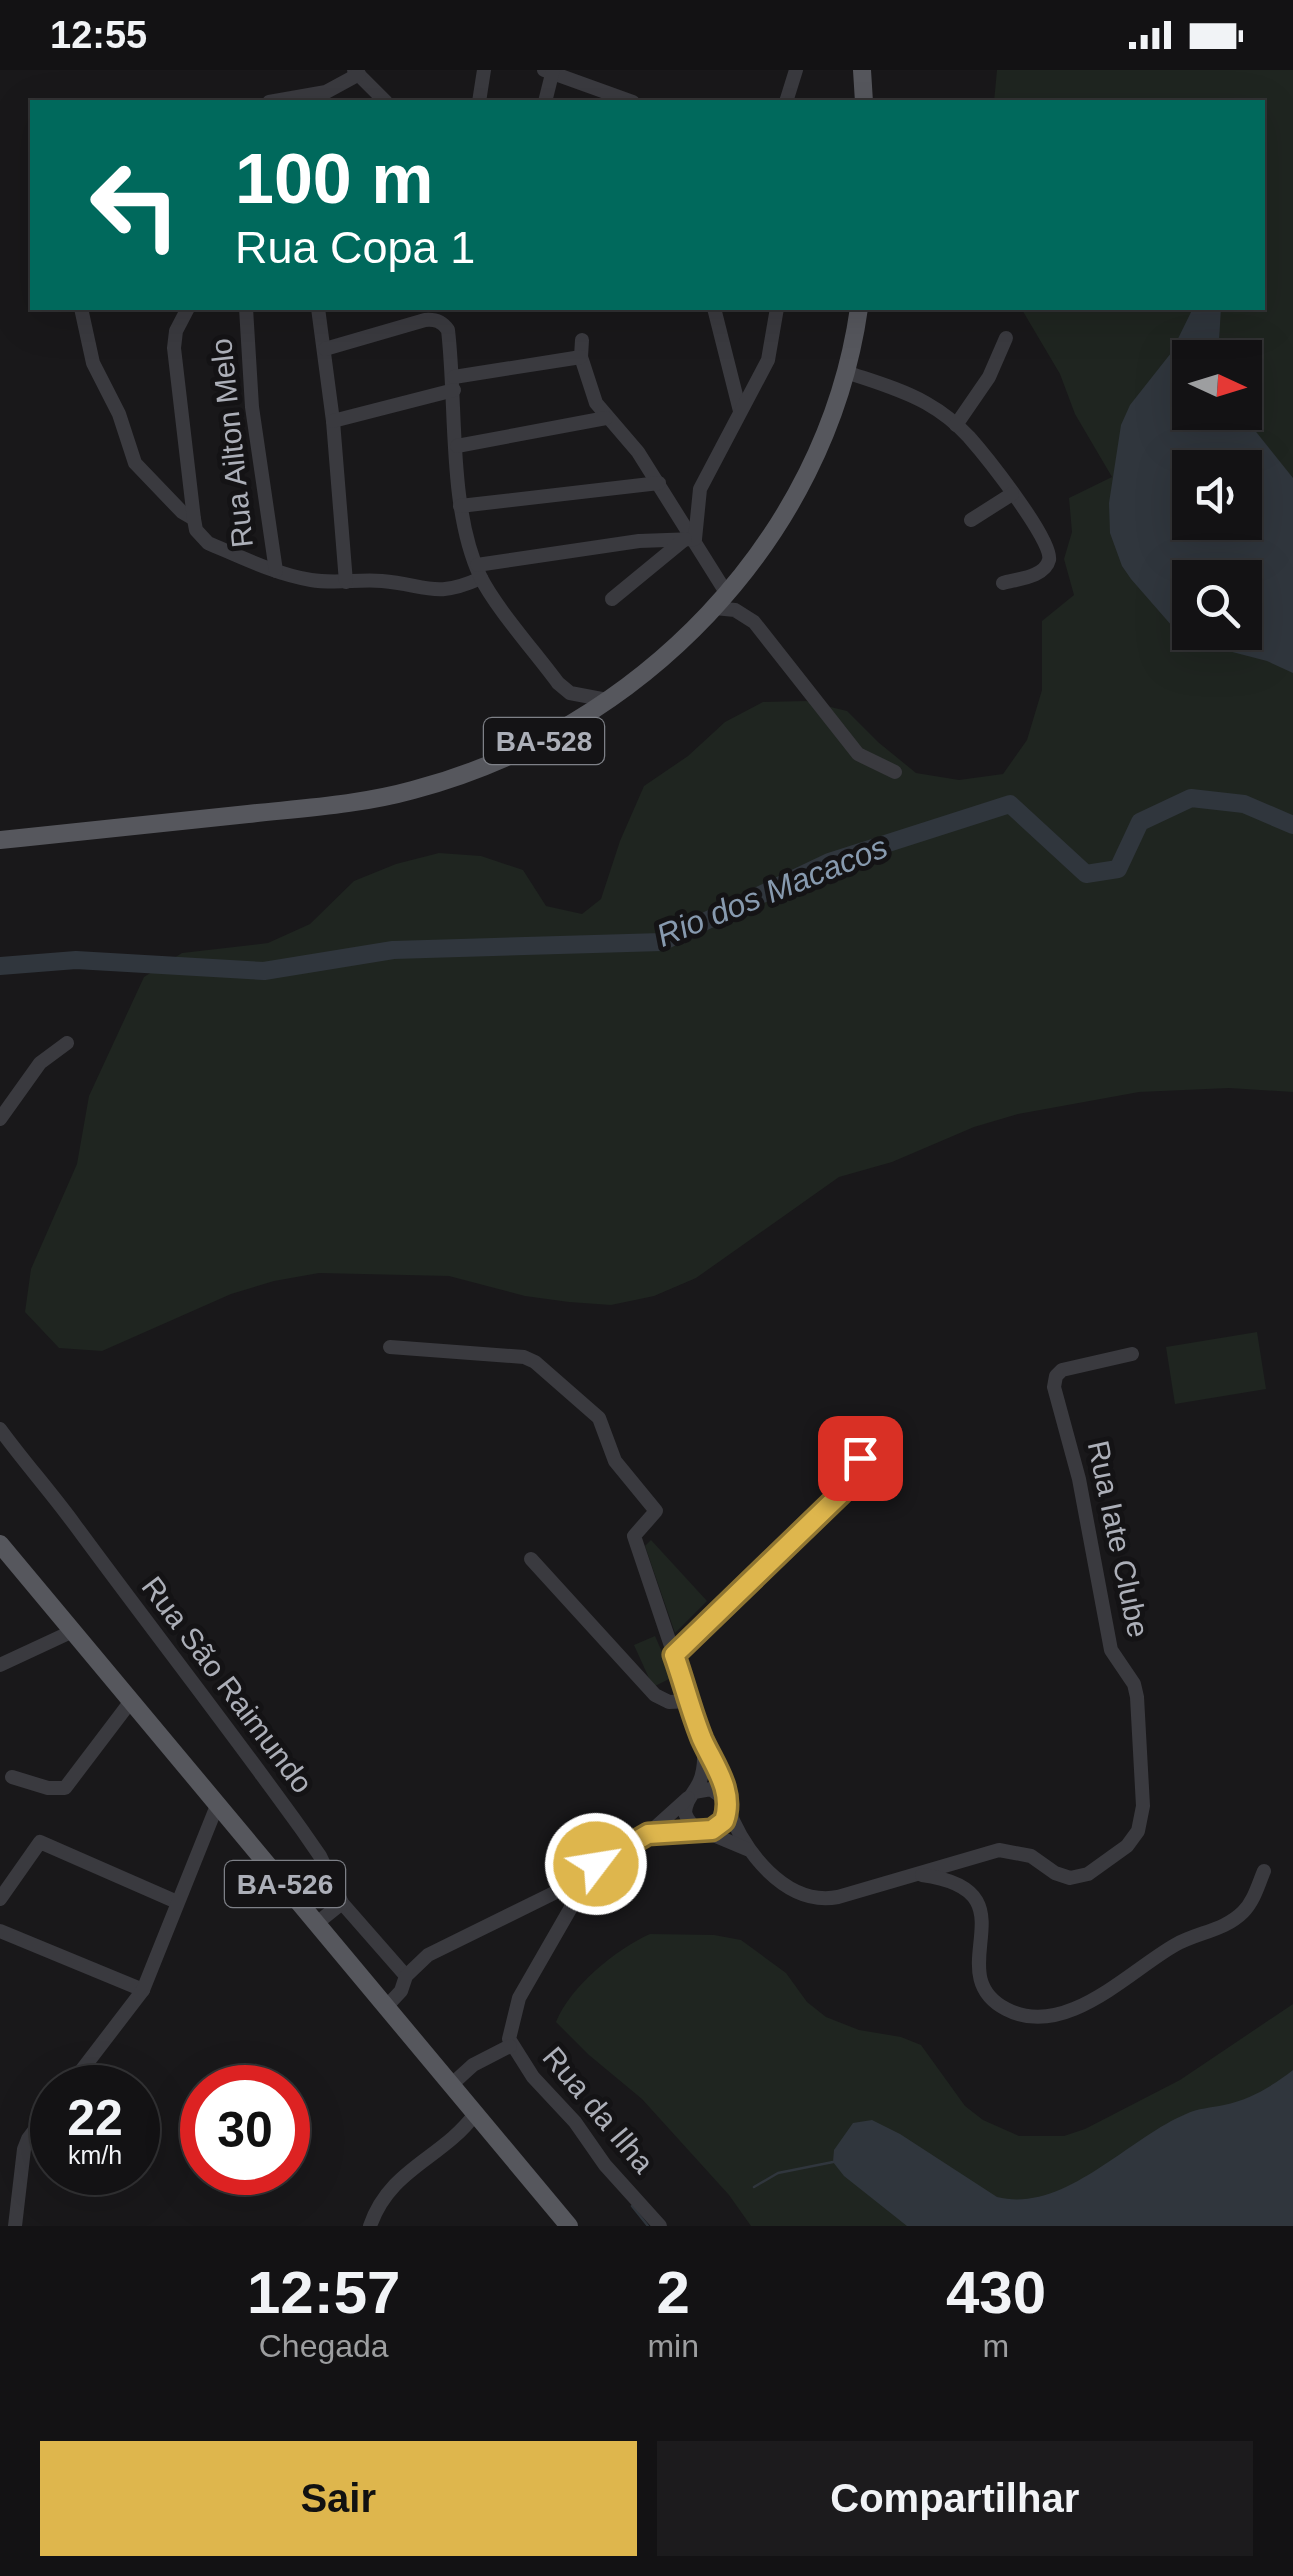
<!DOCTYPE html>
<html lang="pt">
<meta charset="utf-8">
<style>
body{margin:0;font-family:Arial,sans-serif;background:#1c1b1d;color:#f1f3f6;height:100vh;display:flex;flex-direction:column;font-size:38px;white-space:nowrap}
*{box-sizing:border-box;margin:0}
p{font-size:32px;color:#9d9ea0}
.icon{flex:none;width:55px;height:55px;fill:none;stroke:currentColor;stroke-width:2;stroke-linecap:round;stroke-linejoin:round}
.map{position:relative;height:2156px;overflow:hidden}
.panel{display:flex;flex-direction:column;background:#131214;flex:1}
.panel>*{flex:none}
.top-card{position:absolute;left:30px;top:30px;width:1235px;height:210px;border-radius:0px;box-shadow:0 10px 40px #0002,0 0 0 2px #323234;background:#00695c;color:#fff;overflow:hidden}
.needle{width:65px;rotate:94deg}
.tools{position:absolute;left:1172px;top:270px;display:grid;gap:20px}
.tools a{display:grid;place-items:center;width:90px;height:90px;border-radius:0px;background:#131214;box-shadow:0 10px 40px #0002,0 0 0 2px #323234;font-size:50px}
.speed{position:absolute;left:30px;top:1995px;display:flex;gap:20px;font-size:50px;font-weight:700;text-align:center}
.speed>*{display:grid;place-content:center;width:130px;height:130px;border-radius:50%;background:#131214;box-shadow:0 10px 40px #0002,0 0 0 2px #323234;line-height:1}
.speed small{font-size:25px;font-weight:400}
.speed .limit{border:15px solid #d22;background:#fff;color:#111}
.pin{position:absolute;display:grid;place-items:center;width:85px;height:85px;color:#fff;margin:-42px;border-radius:20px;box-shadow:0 5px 15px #0006}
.me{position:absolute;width:110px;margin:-55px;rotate:59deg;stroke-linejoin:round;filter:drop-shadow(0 0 8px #0008)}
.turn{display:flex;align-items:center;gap:35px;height:210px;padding:0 40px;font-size:45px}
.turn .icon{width:130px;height:130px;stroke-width:2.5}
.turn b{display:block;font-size:70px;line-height:85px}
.eta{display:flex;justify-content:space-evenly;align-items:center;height:170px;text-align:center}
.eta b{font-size:60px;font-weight:700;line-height:70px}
.action{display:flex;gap:20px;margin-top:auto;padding:20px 40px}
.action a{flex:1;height:115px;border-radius:0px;background:#deb64d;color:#111;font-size:40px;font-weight:700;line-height:115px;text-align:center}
.action a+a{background:#1c1b1d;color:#f1f3f6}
.status{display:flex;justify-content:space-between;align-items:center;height:70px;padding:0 50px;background:#131214;direction:ltr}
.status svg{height:28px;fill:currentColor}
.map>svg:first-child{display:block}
.green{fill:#1f2520;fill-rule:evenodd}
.water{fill:#30363d;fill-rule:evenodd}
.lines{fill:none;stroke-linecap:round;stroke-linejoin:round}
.stream{stroke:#30363d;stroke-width:2.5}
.river{stroke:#30363d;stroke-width:18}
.minor{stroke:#3a3a3f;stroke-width:14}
.major{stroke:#56575d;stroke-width:18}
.route-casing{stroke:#907632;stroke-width:25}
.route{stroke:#deb64d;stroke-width:18}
.labels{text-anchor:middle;stroke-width:10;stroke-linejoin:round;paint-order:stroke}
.shield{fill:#141315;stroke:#7e8087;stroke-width:2.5}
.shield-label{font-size:28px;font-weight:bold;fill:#acafb8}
.street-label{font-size:30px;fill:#acafb8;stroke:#141315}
.water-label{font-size:32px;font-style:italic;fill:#879aaf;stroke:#141315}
</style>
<div class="status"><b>12:55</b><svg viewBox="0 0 49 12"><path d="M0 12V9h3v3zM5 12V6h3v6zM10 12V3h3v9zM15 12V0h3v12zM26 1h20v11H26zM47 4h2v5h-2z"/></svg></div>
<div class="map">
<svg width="1293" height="2156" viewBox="0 0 1293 2156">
<rect width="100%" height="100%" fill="#19181a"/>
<!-- green -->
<g class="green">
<path d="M997,0H1293V1022L1229,1018L1139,1022L1018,1044L974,1057L892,1092L839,1107L696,1208L654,1226L611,1235L569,1232L525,1226L449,1206L319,1203L274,1211L231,1224L102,1281L59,1278L25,1242L31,1199L77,1094L89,1026L144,907L182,883L268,873L310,854L354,811L396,794L439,783L481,786L523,800L546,836L582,844L601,829L620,771L644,716L688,686L725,652L763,632L806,631L847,641L878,672L916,703L959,710L1003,704L1027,670L1042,620V551L1074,525L1064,489L1072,462L1069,428L1112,407L1075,344L1060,304L1021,238H1262V32H994ZM1190,288H1245V342H1190ZM1190,398H1245V452H1190ZM1190,508H1245V562H1190Z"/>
<path d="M1257,1262L1266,1319L1175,1334L1166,1277Z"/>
<path d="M651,1470L707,1531L675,1563L645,1476Z"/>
<path d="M655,1566L673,1607L653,1617L634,1575Z"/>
<path d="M650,1864L714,1865L741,1870L786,1903L807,1932L826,1947L859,1960L901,1967L921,1975L965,2036L983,2050L1019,2066H1064L1085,2059L1180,2010L1293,1934V2035L1134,2156H751L729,2125L642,2029L589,1985L556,1952C570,1917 616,1879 650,1864Z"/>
</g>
<!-- water -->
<g class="water">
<path d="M1193,238H1221L1218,287L1190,288V342L1241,343L1293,408V603L1267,591L1190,571L1172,556L1131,509L1122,496L1110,463L1109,433L1121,355L1130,335L1171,283ZM1190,398H1245V452H1190ZM1190,508H1245V562H1190Z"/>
<path d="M1293,2000V2156H907L844,2106L833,2092L834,2080L853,2053L872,2050L900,2064L997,2127C1064,2144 1128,2068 1186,2044C1198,2038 1211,2038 1224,2035C1251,2029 1271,2017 1293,2000Z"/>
</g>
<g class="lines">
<!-- stream -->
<g class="stream">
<path d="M754,2117L778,2103L833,2092"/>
<path d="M632,2136L648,2156"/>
</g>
<!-- river -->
<path class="river" d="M0,896L76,890L264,901L393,880L662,872L829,792L1010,734L1086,804L1118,799L1140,752L1191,728L1244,734L1293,755"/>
<!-- minor -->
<g class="minor">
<path d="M354,0L386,32"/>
<path d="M544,0L633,32"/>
<path d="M269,32L326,22L359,4"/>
<path d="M479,32L484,0"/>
<path d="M545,32L553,0"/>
<path d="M786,32L796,0"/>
<path d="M81,238L93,293L119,344L135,393L182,442L194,449"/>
<path d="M188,238L176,261L174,278L194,449L196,460L208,473C241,487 275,504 311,510C335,514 359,509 382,511C427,515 435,529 481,508"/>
<path d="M246,238L252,337L276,501"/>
<path d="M318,238L333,351L346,512"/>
<path d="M714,238L740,341"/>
<path d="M582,270L581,287L596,333L638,382L727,524"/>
<path d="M325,279L425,250C435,249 442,251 448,260C457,337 448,436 480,506C495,537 536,583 558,613L570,623L607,630"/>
<path d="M846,302C872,311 901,319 926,333C942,342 957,354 969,367C984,384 1054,471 1049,490C1045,507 1017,509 1003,513"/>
<path d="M454,307L581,287"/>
<path d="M333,351L454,320"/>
<path d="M956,355L989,307L1006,268"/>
<path d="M457,376L606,348"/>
<path d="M460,436L659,413"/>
<path d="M971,450L1012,424"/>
<path d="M477,495L639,471L695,469L700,419L768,290L777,238"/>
<path d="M612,529L685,469"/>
<path d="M715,538L735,540L754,552L858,684L895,702"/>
<path d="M0,1049L40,993L67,973"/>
<path d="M390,1277L524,1287L535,1292L599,1348L615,1391L656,1441L634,1466L703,1671C705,1686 705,1700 699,1713C693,1725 686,1729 685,1743C691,1759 704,1764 719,1756L727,1743L724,1729L711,1719L694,1722"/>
<path d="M0,1359C24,1392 51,1422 75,1455C150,1557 228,1657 302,1760L320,1786L342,1833L406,1906"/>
<path d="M531,1489L655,1625L669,1632L691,1631"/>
<path d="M674,1585L854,1411L860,1388"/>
<path d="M0,1595L73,1561"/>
<path d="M705,1674C717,1691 724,1708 724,1729"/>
<path d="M12,1707L48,1718H65L131,1631"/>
<path d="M727,1736C743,1780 785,1837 838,1827L999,1780L1031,1786L1055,1803L1070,1808L1088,1804L1127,1776L1138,1761L1143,1736L1137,1627L1134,1614L1111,1580L1079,1409L1054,1317L1056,1306L1062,1300L1132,1284"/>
<path d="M704,1761L747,1779"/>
<path d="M648,1764L700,1760"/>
<path d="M596,1794L519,1928L509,1969L533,2007L575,2052L605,2095L660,2156"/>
<path d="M922,1805C1038,1821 936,1902 1006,1939C1065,1970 1129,1901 1175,1875C1198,1862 1224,1861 1243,1842C1254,1831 1258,1815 1264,1801"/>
<path d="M0,1829L40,1772L177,1832"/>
<path d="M317,1853L342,1833"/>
<path d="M0,1861L143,1920"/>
<path d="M386,1937L401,1921L406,1906L428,1885L558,1821L648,1764L688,1728"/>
<path d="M451,2015L473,1995L510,1976"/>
<path d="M68,2018L143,1920L218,1733"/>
<path d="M15,2156L24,2079L28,2069L52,2037"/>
<path d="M370,2156C390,2098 442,2089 475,2044"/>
</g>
<!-- major -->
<g class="major">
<path d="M862,0L864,32"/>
<path d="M0,770C83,762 166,753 248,744C303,738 359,735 413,720C638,661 826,471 859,238"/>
<path d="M0,1474L569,2156"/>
</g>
</g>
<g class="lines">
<!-- route casing -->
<g class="route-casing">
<path id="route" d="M596,1794L648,1764L712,1760L724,1751C735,1721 713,1694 702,1669C691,1642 684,1613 674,1585L854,1411L860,1388"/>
</g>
<!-- route -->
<use href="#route" class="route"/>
</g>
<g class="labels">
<!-- shield labels -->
<g class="shield">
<rect x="484" y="648" width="120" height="46" rx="8"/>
<rect x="225" y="1791" width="120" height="46" rx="8"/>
</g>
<g class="shield-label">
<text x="544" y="681">BA-528</text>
<text x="285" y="1824">BA-526</text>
</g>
<!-- street labels -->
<g class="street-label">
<text transform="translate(232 373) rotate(-96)" y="10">Rua Ailton Melo</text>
<text transform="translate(1118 1469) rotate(78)" y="10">Rua Iate Clube</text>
<text transform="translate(227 1615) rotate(53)" y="10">Rua São Raimundo</text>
<text transform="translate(598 2040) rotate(50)" y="10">Rua da Ilha</text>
</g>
<!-- water labels -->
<g class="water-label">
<text transform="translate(772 821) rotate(-22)" y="11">Rio dos Macacos</text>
</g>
</g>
</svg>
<div class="tools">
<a><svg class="needle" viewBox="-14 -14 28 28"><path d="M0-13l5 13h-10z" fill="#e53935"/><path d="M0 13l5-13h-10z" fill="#9d9ea0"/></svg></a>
<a><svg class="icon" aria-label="sound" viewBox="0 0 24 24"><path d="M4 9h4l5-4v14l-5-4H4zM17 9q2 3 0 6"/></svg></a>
<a><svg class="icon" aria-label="search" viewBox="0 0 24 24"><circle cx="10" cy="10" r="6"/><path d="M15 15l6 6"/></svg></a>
</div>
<div class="speed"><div>22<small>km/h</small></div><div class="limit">30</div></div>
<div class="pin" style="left:860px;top:1388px;background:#d93025"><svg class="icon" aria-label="arrive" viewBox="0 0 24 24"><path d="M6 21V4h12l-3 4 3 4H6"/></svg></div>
<svg class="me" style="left:596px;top:1794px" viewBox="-20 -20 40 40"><circle r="17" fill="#deb64d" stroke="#fff" stroke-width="3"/><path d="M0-11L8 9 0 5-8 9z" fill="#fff"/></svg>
<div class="top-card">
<div class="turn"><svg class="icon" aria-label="left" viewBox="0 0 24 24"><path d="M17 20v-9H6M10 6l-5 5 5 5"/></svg><div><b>100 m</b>Rua Copa 1</div></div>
</div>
</div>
<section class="panel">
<div class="eta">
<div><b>12:57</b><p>Chegada</p></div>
<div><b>2</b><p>min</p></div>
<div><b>430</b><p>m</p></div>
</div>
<div class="action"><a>Sair</a><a>Compartilhar</a></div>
</section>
